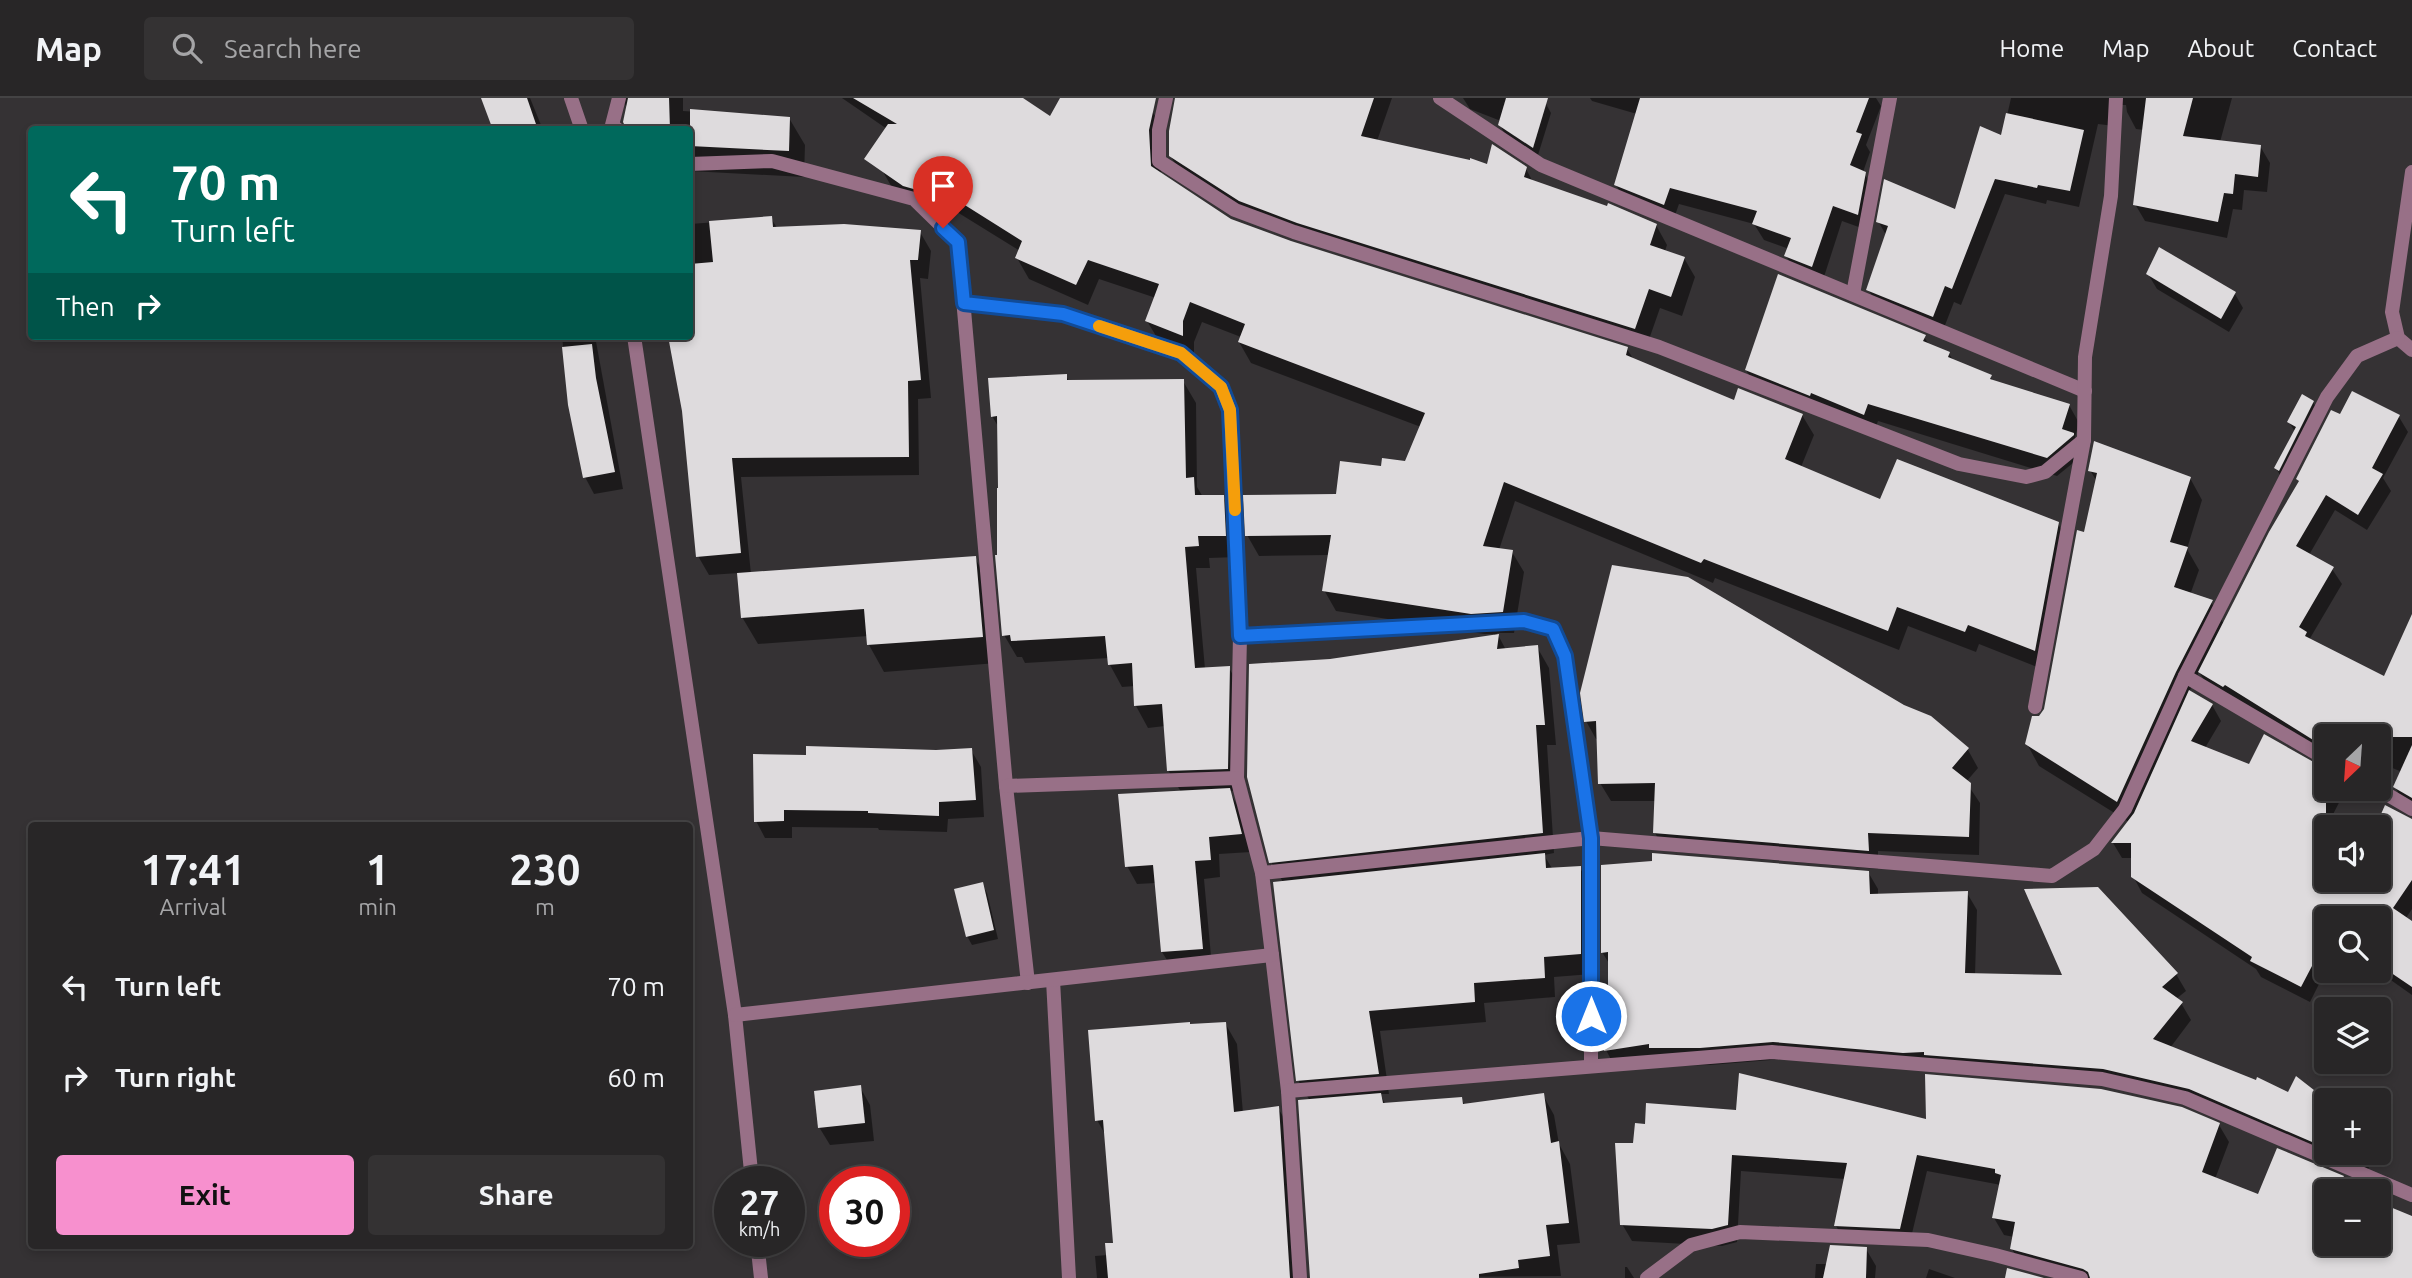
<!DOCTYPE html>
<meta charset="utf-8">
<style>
body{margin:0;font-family:Ubuntu,sans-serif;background:#343233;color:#f1f3f6;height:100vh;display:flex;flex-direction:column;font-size:26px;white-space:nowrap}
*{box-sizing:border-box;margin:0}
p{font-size:23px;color:#a5a5a7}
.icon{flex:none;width:38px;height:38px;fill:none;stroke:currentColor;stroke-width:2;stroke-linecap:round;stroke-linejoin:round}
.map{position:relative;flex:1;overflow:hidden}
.sheet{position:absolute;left:28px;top:724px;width:665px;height:427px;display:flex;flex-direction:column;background:#282627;border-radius:7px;box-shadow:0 4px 10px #0003,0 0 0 2px #444344}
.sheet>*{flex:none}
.guide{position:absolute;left:28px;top:28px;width:665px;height:214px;border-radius:7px;box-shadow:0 4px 10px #0003,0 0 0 2px #444344;background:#00695c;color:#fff;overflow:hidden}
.needle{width:46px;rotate:205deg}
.buttons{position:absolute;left:2314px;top:626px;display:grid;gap:14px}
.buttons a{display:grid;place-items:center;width:77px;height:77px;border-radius:7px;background:#282627;box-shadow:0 4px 10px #0003,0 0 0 2px #444344;font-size:35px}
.speed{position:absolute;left:714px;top:1068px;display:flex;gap:14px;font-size:35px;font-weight:700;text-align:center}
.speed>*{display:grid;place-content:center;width:91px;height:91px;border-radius:50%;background:#282627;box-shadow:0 4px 10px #0003,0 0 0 2px #444344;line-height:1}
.speed small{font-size:18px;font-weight:400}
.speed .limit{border:10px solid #d22;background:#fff;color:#111}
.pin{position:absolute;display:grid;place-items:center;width:60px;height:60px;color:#fff;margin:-72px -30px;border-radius:50% 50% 50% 0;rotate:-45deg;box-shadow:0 0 7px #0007}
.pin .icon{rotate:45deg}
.me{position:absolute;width:77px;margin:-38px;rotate:0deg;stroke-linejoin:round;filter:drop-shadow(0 0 5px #0008)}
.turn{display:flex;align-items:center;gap:24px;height:147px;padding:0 28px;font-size:32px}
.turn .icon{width:91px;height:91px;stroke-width:2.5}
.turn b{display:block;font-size:49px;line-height:60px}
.then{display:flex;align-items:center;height:66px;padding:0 28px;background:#0003;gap:14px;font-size:26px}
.eta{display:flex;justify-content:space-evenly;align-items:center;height:119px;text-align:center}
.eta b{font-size:42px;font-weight:700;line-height:49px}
.primary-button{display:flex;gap:14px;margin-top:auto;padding:14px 28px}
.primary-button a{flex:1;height:80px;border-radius:7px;background:#f790ce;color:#111;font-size:28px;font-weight:700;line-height:80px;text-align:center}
.primary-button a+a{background:#343233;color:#f1f3f6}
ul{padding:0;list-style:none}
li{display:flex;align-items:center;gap:21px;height:91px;padding:0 28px}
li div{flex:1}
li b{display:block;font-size:26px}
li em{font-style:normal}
header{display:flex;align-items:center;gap:42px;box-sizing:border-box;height:98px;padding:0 35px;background:#282627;border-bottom:2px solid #444344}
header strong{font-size:33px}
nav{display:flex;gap:38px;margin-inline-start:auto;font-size:24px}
.search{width:490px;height:63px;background:#343233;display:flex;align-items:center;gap:18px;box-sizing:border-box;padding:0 24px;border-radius:7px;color:#a5a5a7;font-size:26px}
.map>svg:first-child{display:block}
.shadow{fill:#0007}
.building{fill:#dedbdd}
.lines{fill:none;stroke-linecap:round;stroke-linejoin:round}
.street{stroke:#987087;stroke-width:14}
.route-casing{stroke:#114b97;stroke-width:18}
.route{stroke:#1a73e8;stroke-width:12}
.slow{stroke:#f59e0b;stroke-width:12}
</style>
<header>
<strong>Map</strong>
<div class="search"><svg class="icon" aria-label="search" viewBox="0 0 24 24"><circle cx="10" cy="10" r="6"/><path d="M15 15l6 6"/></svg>Search here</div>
<nav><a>Home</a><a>Map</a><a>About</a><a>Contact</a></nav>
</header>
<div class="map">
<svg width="2412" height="1180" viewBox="0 0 2412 1180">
<rect width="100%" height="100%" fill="#353234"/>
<!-- shadow -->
<g class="shadow">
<path d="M483,0H530L543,32H495Z"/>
<path d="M621,0H683V13L789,20L805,47L804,79L690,73V32H629L628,11Z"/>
<path d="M842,0H1020L1051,20L1063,0H1130L1152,13L1164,33L1160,53L1161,77L1231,122L1290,145L1627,251L1634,262L1735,304L1802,317L1814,337L1801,369L1881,403L2058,426L2070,446L2047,573L1979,546L1976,554L1908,528L1899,552L1715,480L1713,485L1515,403L1499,452L1512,454L1524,474L1514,535H1497L1506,552L1537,549L1549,570L1556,647H1547L1554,755L1544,757L1553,772L1580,770L1592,790V876L1554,879L1555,899L1484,905L1486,924L1380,933L1389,996H1380L1386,1007L1461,1001L1465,1007L1543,997L1554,1017L1559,1046L1570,1066L1580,1145L1557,1147L1561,1178L1311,1180L1310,1003L1298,982L1283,784L1271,764L1330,562L1494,538V536H1484L1336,513L1324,492L1329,457L1259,458L1247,437L1338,398L1382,370L1406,365L1421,329L1251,265L1239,244L1241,239L1202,224L1194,244V257L1159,243L1147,223L1156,200L1099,181L1088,207L1029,181L1017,160L1020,153L936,101L935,116L894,93L882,72L887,31Z"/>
<path d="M1224,0H1392L1377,43L1488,68L1526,71L1533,84L1656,127L1667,147L1665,153L1684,160L1695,179L1682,218L1660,210L1646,250L1310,144L1182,77L1170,57Z"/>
<path d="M1463,0H1525L1546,6L1551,15L1538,57L1505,36L1500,27L1501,23L1470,11Z"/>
<path d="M1590,0H1876L1881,8L1866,47L1870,54L1863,74L1875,92L1867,132L1842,123L1822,185L1796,174L1786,158L1789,151L1764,142L1754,126L1679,106L1673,123L1625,103L1616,87L1637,16L1592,3Z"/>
<path d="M2011,0H2232L2220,44L2260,48L2270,65L2267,94L2244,92L2242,112L2233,111L2227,140L2145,123L2135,106L2144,32L2136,31L2127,14L2126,7H2122L2114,28L2098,26L2079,109L2047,102L2046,106L2005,96L1961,207L1954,204L1942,235L1878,208L1868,191L1886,137L1878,123L1956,113L2002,40Z"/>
<path d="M771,120L777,130L920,134L931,153L928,181L920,180L931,300L918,301L919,377L741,379L751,476L975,460L990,487L997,565L884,574L869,547L868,538L758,546L742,519L739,475L709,477L698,458L684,312L670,238H690V126Z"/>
<path d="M2148,176L2235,196L2243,210L2229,234L2157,191Z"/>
<path d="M562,238H595L623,391L594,396L585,379L569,307Z"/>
<path d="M1924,239L1930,248L1949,256L1954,263L1990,278L1994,285L2069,307L2079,325L2075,339L2084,356L2057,378L1878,323L1874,334L1757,290L1746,272Z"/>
<path d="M1066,277L1069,284L1183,283L1196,305L1197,389L1203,399H1223L1236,421L1238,459L1209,460L1210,470H1196L1205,571L1229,570L1241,591L1239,692L1229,693L1239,710L1251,754L1219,756L1220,779L1204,781L1212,869L1173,872L1162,854L1156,785L1137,786L1127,768L1181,694L1168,672L1165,628L1148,630L1136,608L1135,588L1122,589L1110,567L1109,560L1025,565L1022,559H1017L1004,537L999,330L992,318Z"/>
<path d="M2313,304L2318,313L2281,379L2276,370L2295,334L2289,324Z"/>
<path d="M2340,319H2399L2408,334L2383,380L2391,393L2367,432L2335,412L2309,457L2332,471L2342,486L2309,542L2385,580L2412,547V709L2404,705L2395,689L2402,674L2378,664V639H2326V658L2209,590L2199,574L2189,594L2212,607L2221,623L2205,650L2249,669L2326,691H2346L2326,730V782H2378L2412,722V811L2406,820L2412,825V897L2378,873V821H2326V873H2330L2324,884L2321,882L2310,904L2261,879L2256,871L2142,795L2133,778V760H2122L2113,745L2129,724L2039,668L2027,646L2046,611L2097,384L2090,372L2190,380L2202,402L2187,451L2199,472L2190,497L2211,504L2224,526L2300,385L2298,381Z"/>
<path d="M1582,596L1968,652L1978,670L1966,684L1980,705L1979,757L1878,753V771L1665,753L1655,735L1656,703H1611L1600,685L1599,641H1596L1586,623Z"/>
<path d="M971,652L981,669L984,719L948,721L947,734L879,732L878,730L792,729V740H765L756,723L808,658Z"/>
<path d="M1868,774L1878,791V798L1967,795L1977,812L1975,877L2065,879L2176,876L2186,893L2176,901L2181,905L2191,922L2170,950L2289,996L2326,1003V1055H2377L2364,1078L2200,1008L2114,988L1783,961L1710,967L1615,969L1606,952L1610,919V867L1602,854Z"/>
<path d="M982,786L987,795L998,841L972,847L967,838Z"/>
<path d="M1225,925L1237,946L1243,1015L1278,1010L1290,1030L1300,1180H1097L1095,1158L1108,1157L1115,1146L1106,1038L1097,1022L1190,928Z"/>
<path d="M860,989L870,1007L874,1043L830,1047L819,1029Z"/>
<path d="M1928,1023L2219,1027L2229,1044L2215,1081L2259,1098L2343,1080L2351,1094H2326V1146H2378L2412,1142V1180H2067L2022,1168L2012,1151L2014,1139L2004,1137L1994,1120L2001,1087L1927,1073L1909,1148L1846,1145L1836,1128L1845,1081L1741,1073L1737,1144L1722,1148L1632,1143L1622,1126L1617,1047Z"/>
<path d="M1866,1151L1876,1168L1875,1180H1815L1816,1166H1828Z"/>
<path d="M1625,1169H1627L1634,1180H1625Z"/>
<path d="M1929,1171L1955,1180H1926Z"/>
</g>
<!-- building -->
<g class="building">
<path d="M481,0H527L538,32H493Z"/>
<path d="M628,0H669L670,32H627L623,24Z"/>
<path d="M853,0H1023L1050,18L1060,0H1156L1149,32L1151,68L1231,121L1291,143L1628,249L1626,257L1734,302L1738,290L1803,316L1785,361L1880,401L1897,361L2059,424L2035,553L1968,527L1965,534L1897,509L1888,533L1704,461L1701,465L1504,384L1483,448L1513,452L1503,514L1471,516L1322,493L1331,437L1245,438L1243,397L1336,396L1340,363L1381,368L1382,360L1405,363L1425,315L1238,244L1245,226L1190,204L1183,223V238L1145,223L1159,186L1088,162L1076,187L1015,160L1022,143L925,82L924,97L917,92L903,88L864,61L888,26H897Z"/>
<path d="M1175,0H1374L1361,38L1470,62V60L1487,66L1492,46L1527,69L1524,79L1607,108L1608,105L1657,126L1650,147L1685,159L1671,199L1649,191L1635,231L1297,125L1239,103L1169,58V33Z"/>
<path d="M1506,0H1548L1533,50L1498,27Z"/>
<path d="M1640,0H1869L1856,34L1862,36L1850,67L1866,74L1858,117L1833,108L1812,169L1784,158L1791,140L1752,126L1757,113L1670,90L1664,107L1614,87Z"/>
<path d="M2146,0H2193L2183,38L2261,47L2258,79L2235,76L2233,96L2224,95L2218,124L2133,107Z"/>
<path d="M690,11L790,19L789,53L690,48Z"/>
<path d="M2006,15L2084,32L2070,93L2038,87L2037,90L1995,81L1952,191L1945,188L1933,219L1866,192L1888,128L1876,124L1884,81L1955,111L1980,28L2001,37Z"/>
<path d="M772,118L773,129L844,126L921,132L918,162H910L921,282L908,283L909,359L732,360L741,455L696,459L682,313L668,238H690V166L713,164L709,123Z"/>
<path d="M2159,149L2236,194L2221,221L2146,176Z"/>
<path d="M1778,176L1926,237L1923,243L1950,254L1948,259L1992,277L1990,281L2070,306L2062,331L2074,335V337L2047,360L1868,306L1864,317L1811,295L1810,298L1745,272Z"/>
<path d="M592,246L596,280L615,374L583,380L568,307L562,249Z"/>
<path d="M1067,276V282L1184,281L1186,380L1194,379L1195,397H1224L1226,438H1198L1199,448L1185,449L1195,570L1230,568L1228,671L1167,673L1162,606L1134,608L1132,565L1108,567L1105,538L1011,543L1010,537L1002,538L995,457H997V390H998L997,318L991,319L988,280Z"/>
<path d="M2352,293L2400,317L2372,370L2383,376L2358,417L2326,397L2296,448L2334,469L2299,529L2307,534L2305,538L2384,578L2412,516V639H2326V650L2225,587L2223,589L2198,574L2269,434L2299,383L2296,381L2331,312L2340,316Z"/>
<path d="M2302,296L2314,303L2279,373L2274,370L2296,329L2287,324Z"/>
<path d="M2094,343L2191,379L2170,444L2188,449L2174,489L2213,502L2176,574L2117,704L2025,646L2032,618H2039L2044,611L2077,432L2084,434L2097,375L2088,373Z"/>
<path d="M976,458L983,539L867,547L864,511L741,520L737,475Z"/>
<path d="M1612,467L1688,479L1904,607L1931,618L1969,650L1952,670L1971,685L1969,739L1868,735L1869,753L1653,735L1655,685L1598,686L1596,623L1584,624L1580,595Z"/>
<path d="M1499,536L1497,551L1538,547L1545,627H1536L1543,735L1269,765L1247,679L1249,566L1330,561Z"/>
<path d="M2189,592L2213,606L2191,643L2249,666L2264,636L2326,671V718L2345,730H2326V782H2378V730H2375L2385,707L2412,721V782L2393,810L2412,823V889L2378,866V821H2326V849L2315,869L2312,868L2301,889L2250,863L2252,859L2131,779V745H2111L2134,715Z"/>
<path d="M2412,647V700L2393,689Z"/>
<path d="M806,648L936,652L972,650L976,702L939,704V718L868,715V713L784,712V723L754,724L753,656L806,657Z"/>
<path d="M1230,690L1242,736L1209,739L1211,762L1195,763L1203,851L1161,854L1153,767L1125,769L1118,696Z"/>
<path d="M1545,755L1546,770L1581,768V856L1544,859L1545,880L1474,885L1475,904L1369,913L1379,976L1296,983L1273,784Z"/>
<path d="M1652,755L1869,773L1870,796L1968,793L1965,875L2062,877L2024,791L2098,789L2178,875L2162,889L2183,904L2153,941L2256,982L2257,979L2288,994L2296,978L2328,1003H2326V1050L2189,991L2103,971L1924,957V954L1903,955L1773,944L1700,950H1649V946L1604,953L1601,918L1608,917V854L1601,855V767L1652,763Z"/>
<path d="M983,784L994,832L966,839L954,791Z"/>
<path d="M1190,924V926L1226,924L1234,1014L1279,1008L1290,1180H1108L1105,1145H1113L1111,1120L1103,1022L1095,1023L1088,932Z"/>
<path d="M1739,975L1926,1021L1925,976L2101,991L2182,1009L2220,1025L2202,1074L2258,1096L2277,1050L2344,1078L2339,1087L2355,1094H2326V1146H2378V1104L2412,1118V1180H2090L2088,1174L2083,1171L2010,1151L2015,1124L1992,1120L2001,1077L1995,1075V1071L1917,1057L1900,1131L1834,1128L1847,1065L1732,1057L1728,1127L1712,1131L1620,1127L1615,1045H1633L1635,1025L1645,1026L1646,1005L1736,1012Z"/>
<path d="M861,987L865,1025L818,1030L814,993Z"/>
<path d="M1381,995L1383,1005L1462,999L1463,1006L1544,995L1551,1045L1559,1043L1569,1125L1546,1127L1550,1158L1518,1162L1519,1170L1479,1176V1180H1310L1298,1002Z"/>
<path d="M1830,1147L1867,1149L1866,1180H1823Z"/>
<path d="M2007,1170L2044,1180H2005Z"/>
</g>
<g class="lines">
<!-- street -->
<g class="street">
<path d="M571,0L582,32"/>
<path d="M1166,0L1159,32V63L1235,112L1294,134L1659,249L1959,366L2026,379L2045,374L2084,342"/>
<path d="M1440,0L1541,67L2085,293"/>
<path d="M618,32L612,27L619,0"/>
<path d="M690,66L772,63L914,101L958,144L1006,688L1028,885"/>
<path d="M2412,74L2392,214L2398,240L2412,252"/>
<path d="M1853,196L1890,0"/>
<path d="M964,205L1063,216L1181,255L1221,289L1230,312L1240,538L1237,680L1262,775L1272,857L1288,993L1300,1180"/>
<path d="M634,238L735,917L752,1083"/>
<path d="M1240,538L1524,523L1553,531L1565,558L1591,740V968"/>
<path d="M2185,578L2326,661"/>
<path d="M2035,609L2084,342L2085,259L2111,98L2116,0"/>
<path d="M1006,688L1237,680"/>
<path d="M2378,691L2412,711"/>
<path d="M1262,775L1591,740L2052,778L2094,751L2125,711L2185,578L2327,299L2357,258L2398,240"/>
<path d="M1053,882L1069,1180"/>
<path d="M735,917L1272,857"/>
<path d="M1288,993L1772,954L2102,981L2185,1000L2412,1097"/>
<path d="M757,1143L761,1180"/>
<path d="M1647,1180L1691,1147L1740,1134L1928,1142L1995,1157L2081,1180"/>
</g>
</g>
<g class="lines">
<!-- route casing -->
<g class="route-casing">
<path id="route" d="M943,130L958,144L964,205L1063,216L1181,255L1221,289L1230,312L1240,538L1524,523L1553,531L1565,558L1591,740V918"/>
</g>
<!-- route -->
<use href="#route" class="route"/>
<!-- slow -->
<path class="slow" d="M1099,228L1181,255L1221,289L1230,312L1235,412"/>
</g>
</svg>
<div class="buttons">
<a><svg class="needle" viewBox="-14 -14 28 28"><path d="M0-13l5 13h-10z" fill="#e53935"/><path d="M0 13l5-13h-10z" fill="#a5a5a7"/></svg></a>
<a><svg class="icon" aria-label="sound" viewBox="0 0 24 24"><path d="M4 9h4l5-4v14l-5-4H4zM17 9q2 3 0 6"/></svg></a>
<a><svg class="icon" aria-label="search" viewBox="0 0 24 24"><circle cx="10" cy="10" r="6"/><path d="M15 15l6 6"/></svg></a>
<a><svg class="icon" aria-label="layers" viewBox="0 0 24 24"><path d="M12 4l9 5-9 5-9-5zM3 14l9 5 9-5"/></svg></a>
<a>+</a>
<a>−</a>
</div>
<div class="speed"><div>27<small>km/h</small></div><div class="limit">30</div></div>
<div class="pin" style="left:943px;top:130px;background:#d93025"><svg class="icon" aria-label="arrive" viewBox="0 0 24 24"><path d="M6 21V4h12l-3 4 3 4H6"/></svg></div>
<svg class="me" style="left:1591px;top:918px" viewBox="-20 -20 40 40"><circle r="17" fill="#1a73e8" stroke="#fff" stroke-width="3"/><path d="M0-11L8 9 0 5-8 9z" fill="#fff"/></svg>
<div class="guide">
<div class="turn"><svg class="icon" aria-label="left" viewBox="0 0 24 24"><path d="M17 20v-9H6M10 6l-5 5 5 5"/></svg><div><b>70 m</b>Turn left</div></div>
<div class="then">Then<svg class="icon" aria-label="right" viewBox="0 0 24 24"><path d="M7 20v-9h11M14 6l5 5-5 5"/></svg></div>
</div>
<section class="sheet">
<div class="eta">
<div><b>17:41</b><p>Arrival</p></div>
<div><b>1</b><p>min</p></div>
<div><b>230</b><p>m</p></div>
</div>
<ul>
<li><svg class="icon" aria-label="left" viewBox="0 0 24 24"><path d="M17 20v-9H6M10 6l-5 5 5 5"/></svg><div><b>Turn left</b></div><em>70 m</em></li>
<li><svg class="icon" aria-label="right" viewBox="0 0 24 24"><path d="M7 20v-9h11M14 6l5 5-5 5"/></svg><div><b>Turn right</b></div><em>60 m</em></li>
</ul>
<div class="primary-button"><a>Exit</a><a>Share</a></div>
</section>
</div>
